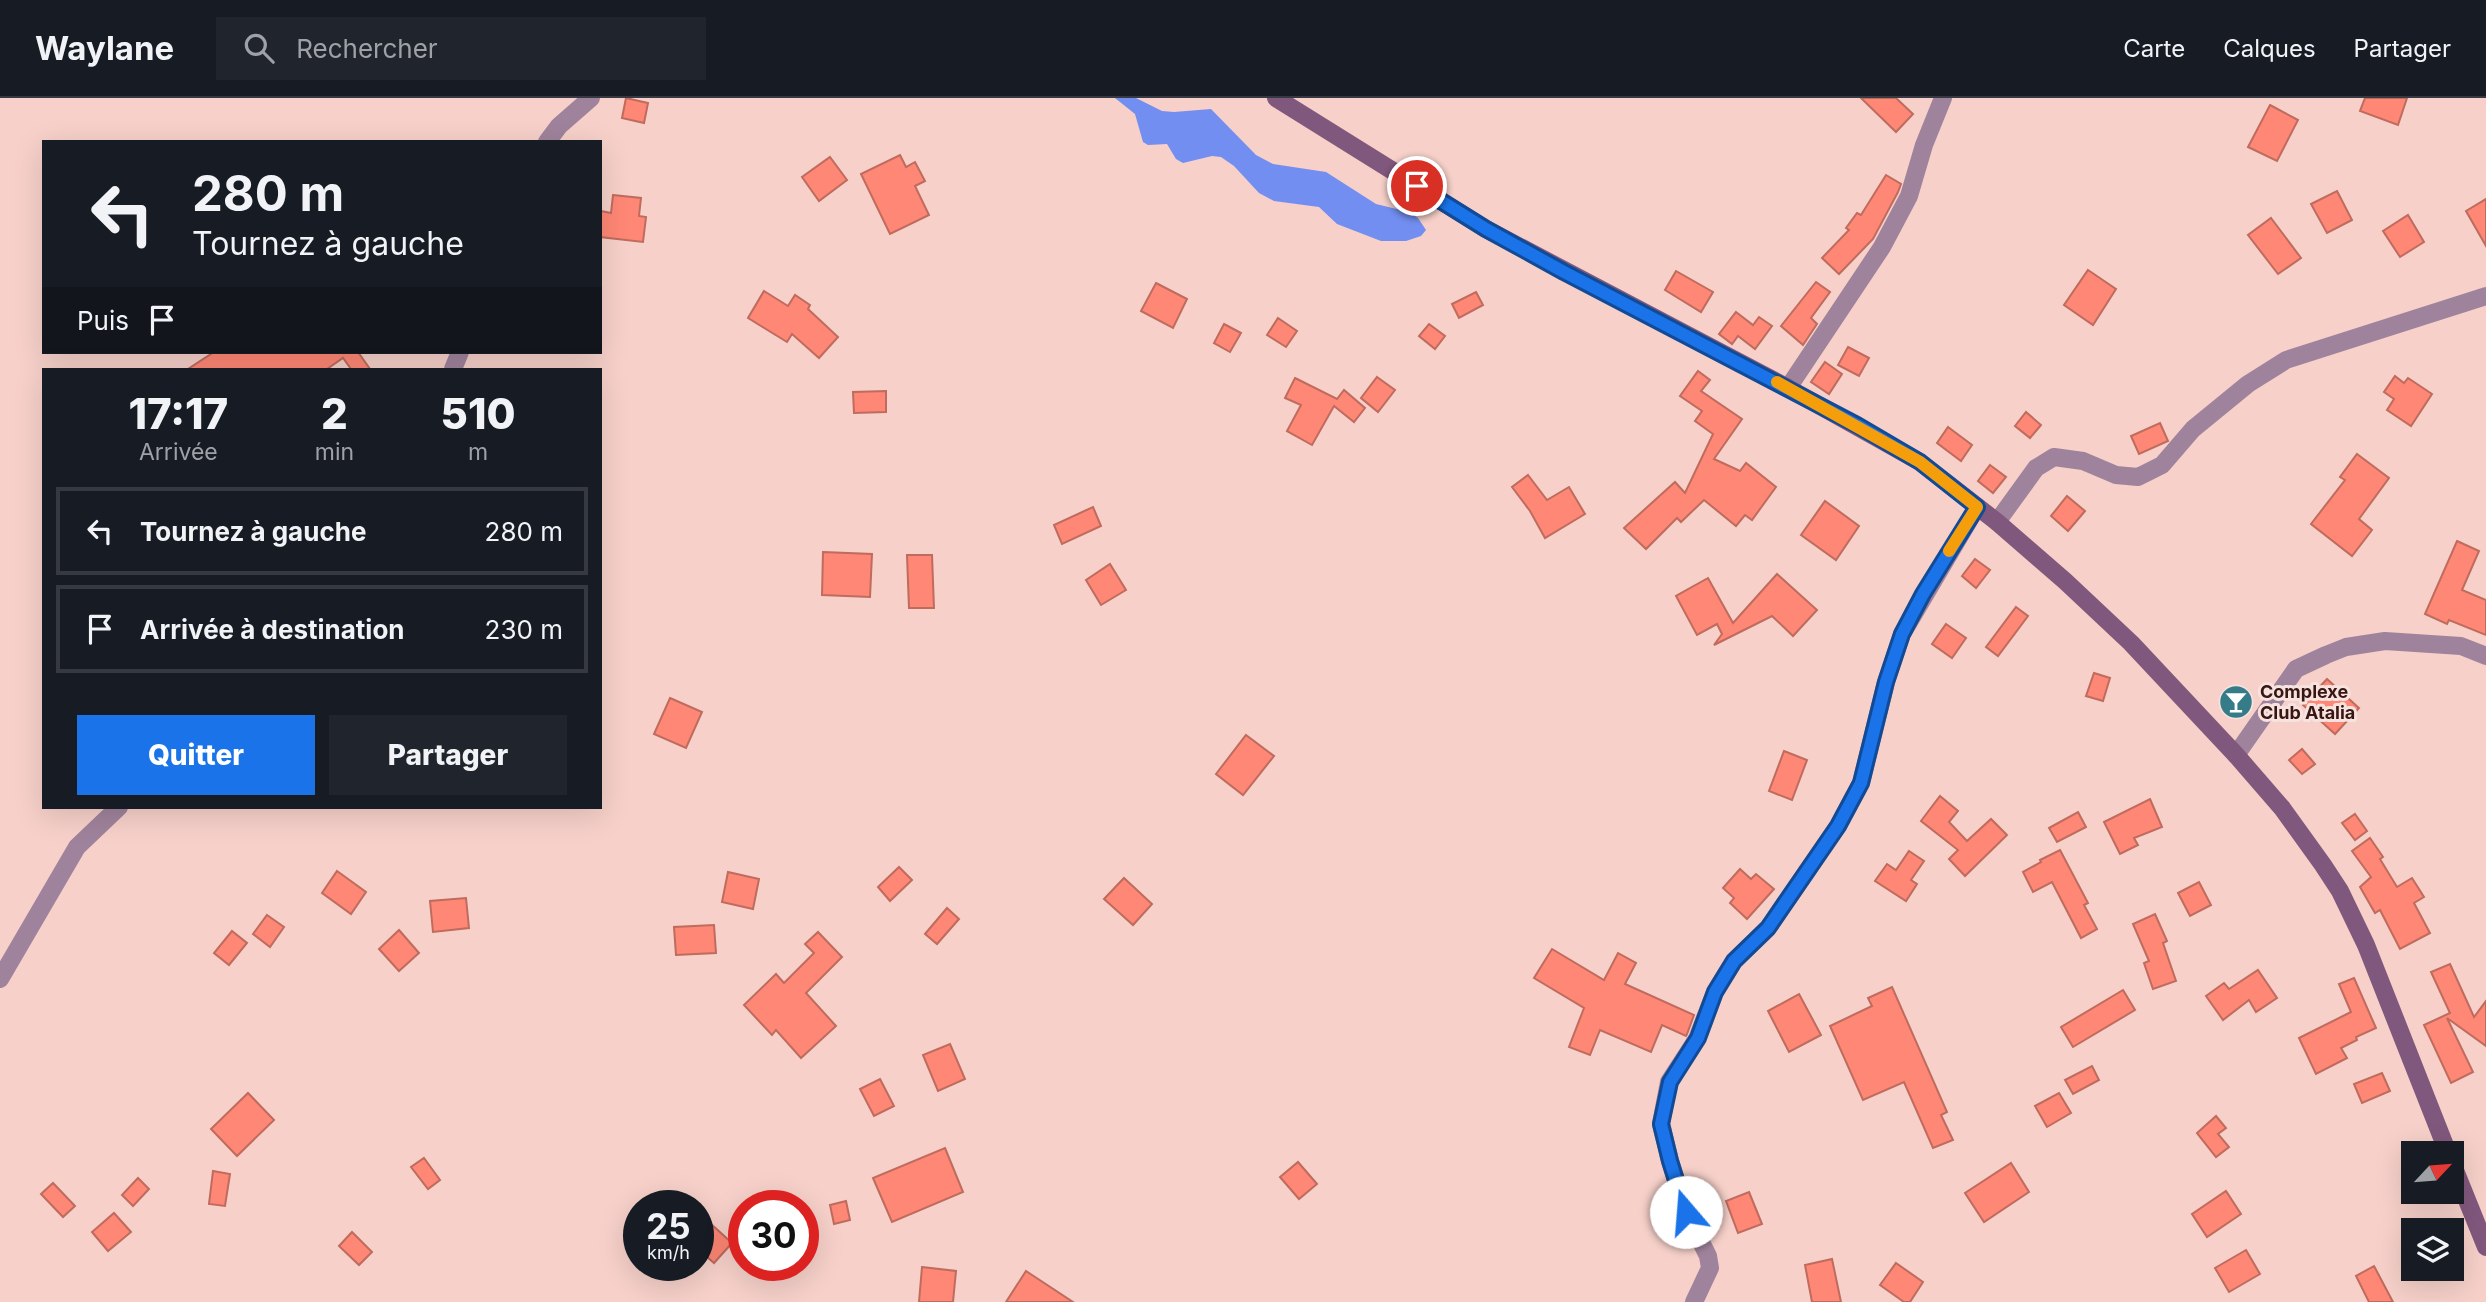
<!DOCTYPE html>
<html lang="fr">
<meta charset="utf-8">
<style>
body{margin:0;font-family:Inter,sans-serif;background:#20242c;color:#f1f3f6;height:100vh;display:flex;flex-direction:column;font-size:26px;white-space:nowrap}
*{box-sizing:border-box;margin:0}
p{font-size:23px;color:#9ea1a6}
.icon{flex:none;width:38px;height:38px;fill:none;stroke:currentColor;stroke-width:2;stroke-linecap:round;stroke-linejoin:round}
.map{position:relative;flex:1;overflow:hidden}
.drawer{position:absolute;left:42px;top:270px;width:560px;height:441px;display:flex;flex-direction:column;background:#171b24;border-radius:0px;box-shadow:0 7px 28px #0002}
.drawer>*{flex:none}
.guide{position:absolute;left:42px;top:42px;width:560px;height:214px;border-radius:0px;box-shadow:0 7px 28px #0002;background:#171b24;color:#f1f3f6;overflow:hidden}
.needle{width:46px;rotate:64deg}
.tools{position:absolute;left:2401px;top:1043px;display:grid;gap:14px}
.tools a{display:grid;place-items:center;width:63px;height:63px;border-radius:0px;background:#171b24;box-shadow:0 7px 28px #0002;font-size:35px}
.speed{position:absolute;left:623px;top:1092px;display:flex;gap:14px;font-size:35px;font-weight:700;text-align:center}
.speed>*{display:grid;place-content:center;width:91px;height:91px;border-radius:50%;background:#171b24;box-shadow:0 7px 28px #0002;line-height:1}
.speed small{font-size:18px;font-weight:400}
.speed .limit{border:10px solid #d22;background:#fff;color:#111}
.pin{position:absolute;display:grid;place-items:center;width:60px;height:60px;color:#fff;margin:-30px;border:4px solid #fff;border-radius:50%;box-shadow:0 2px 7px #0007}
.me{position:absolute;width:77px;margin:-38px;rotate:342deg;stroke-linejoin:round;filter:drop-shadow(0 0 5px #0008)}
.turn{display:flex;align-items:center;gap:24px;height:147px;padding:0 35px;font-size:32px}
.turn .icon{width:91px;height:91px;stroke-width:2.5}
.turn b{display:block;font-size:49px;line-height:60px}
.then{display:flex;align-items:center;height:66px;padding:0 35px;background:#0003;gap:14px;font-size:26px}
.eta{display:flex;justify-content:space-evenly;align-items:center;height:119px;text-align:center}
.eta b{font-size:42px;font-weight:800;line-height:49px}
.cta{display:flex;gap:14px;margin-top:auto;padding:14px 35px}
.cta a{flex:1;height:80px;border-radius:0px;background:#1a73e8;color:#fff;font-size:28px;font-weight:800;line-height:80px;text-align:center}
.cta a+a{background:#20242c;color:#f1f3f6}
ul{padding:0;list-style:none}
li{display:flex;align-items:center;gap:21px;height:88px;margin:0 14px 10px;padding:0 21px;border:4px solid #363941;border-radius:0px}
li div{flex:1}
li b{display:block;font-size:26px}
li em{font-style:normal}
header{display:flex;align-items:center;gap:42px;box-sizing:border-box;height:98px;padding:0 35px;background:#171b24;border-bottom:2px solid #363941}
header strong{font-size:33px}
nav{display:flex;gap:38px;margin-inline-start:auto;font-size:24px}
.search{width:490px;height:63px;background:#20242c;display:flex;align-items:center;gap:18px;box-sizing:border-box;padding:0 24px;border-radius:0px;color:#9ea1a6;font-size:26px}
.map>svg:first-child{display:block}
.water{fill:#728ef0}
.building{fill:#ff8775;stroke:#bf6b5e;stroke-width:2}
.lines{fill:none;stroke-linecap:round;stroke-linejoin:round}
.street{stroke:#9f839c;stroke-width:18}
.secondary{stroke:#81587d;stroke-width:18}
.route-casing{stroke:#114b97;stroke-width:18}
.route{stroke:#1a73e8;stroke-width:12}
.slow{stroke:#f59e0b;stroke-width:12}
.labels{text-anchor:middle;stroke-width:6;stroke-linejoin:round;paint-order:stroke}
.poi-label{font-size:18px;font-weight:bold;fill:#381712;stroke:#f6e2df;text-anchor:start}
</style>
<header>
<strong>Waylane</strong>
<div class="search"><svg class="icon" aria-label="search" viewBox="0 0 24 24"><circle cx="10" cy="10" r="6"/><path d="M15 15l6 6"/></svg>Rechercher</div>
<nav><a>Carte</a><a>Calques</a><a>Partager</a></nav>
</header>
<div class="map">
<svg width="2486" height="1204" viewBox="0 0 2486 1204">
<rect width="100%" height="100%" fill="#f6d0c9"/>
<!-- water -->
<path class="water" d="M1115,0H1136L1162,13L1174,14L1211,11L1256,57L1273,66L1326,74L1376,106L1409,114L1418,120L1426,132L1421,138L1406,143H1381L1337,126L1319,109L1274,103L1259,95L1234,68L1221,59L1212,58L1183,65L1176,61L1167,46L1148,47L1143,44L1135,16Z"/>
<!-- building -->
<g class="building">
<path d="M626,0L648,5L644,25L622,20Z"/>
<path d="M1861,0H1896L1913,16L1896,34Z"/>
<path d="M2365,0H2407L2398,27L2360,13Z"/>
<path d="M2270,7L2298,22L2277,63L2248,49Z"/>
<path d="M900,57L906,69L915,64L925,83L915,88L929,117L890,136L861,76Z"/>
<path d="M830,59L847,82L819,103L802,79Z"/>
<path d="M1886,77L1901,86L1898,94L1873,141L1839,176L1822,160L1849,132L1846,130L1857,115L1861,117Z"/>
<path d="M2337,93L2352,122L2327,135L2311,106Z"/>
<path d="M613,97L641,100L639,118L646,119L643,144L600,139L601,113L611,115Z"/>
<path d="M2486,101V148L2466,113Z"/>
<path d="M2408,117L2424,144L2400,159L2383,133Z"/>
<path d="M2271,120L2301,160L2278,176L2248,137Z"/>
<path d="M2088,172L2116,191L2093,227L2064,207Z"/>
<path d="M1676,173L1713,194L1701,214L1665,192Z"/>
<path d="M1816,184L1830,194L1811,220L1817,226L1803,247L1781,228Z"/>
<path d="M1156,185L1187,201L1173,230L1141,213Z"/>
<path d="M764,193L788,208L795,197L810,207L808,211L838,239L819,260L792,236L787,244L748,220Z"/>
<path d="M1476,194L1483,207L1459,220L1452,206Z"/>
<path d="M1736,214L1753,227L1759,219L1772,228L1755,251L1738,238L1732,246L1719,236Z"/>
<path d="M1278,220L1297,233L1286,249L1267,237Z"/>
<path d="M1224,226L1241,235L1230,254L1214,245Z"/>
<path d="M1429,226L1445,238L1435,251L1419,238Z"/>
<path d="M1848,249L1869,260L1859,278L1838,267Z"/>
<path d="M214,254H358L370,271H351L343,260L327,271H188Z"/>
<path d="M1825,264L1842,276L1829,296L1811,284Z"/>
<path d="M1698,273L1710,282L1701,293L1742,321L1714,361L1740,373L1746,365L1776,389L1752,422L1745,417L1736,428L1704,402L1681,424L1677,420L1646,451L1624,430L1675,384L1685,395L1713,336L1695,323L1702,313L1680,298Z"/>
<path d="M2395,278L2404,285L2408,280L2432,296L2411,328L2387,312L2394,301L2384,294Z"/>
<path d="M1377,279L1395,292L1378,314L1361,300Z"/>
<path d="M1295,280L1337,301L1344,292L1365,310L1354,324L1334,308L1312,347L1287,333L1301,307L1285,300Z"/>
<path d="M886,293V314L854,315L853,294Z"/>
<path d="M2026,314L2041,327L2030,340L2015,328Z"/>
<path d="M2160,325L2168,343L2139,356L2131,338Z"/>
<path d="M1948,329L1972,347L1961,363L1937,345Z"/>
<path d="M2357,356L2389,380L2359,421L2372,432L2352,458L2311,426L2345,382L2340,379Z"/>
<path d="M1990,367L2006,379L1993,395L1978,383Z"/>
<path d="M1528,377L1547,402L1569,389L1585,416L1545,440L1530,413L1512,389Z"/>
<path d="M2067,398L2085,413L2068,433L2051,418Z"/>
<path d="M1825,403L1859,428L1836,462L1801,437Z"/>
<path d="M1093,409L1101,428L1062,446L1054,427Z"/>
<path d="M2457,443L2479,453L2462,492L2486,502V537L2449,522L2447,526L2425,516Z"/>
<path d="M823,454L872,456L870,499L822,497Z"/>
<path d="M907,457H932L934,510H909Z"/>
<path d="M1975,461L1990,472L1976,490L1962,478Z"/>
<path d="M1110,466L1126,492L1101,507L1086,482Z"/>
<path d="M1777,476L1817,512L1793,538L1772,518L1714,547L1722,536L1717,526L1697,537L1676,498L1708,480L1733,525Z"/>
<path d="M2016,509L2028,518L1998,558L1986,549Z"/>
<path d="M1946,526L1966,540L1952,560L1932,546Z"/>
<path d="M2094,575L2110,580L2103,603L2086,598Z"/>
<path d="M2327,581L2359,610L2335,636L2303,607Z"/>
<path d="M2235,590L2249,607L2236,618L2222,601Z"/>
<path d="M670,600L702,614L686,650L654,636Z"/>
<path d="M1246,637L1274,658L1243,697L1216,676Z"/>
<path d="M2302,651L2315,666L2302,676L2289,662Z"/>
<path d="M1784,653L1807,662L1792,702L1769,693Z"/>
<path d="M1940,698L1958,713L1949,724L1967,743L1991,721L2007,737L1965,778L1949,761L1958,752L1921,723Z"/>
<path d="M2150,701L2162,729L2134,740L2138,747L2120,756L2104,724Z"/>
<path d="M2078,714L2086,729L2057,744L2049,730Z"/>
<path d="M2355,716L2367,733L2355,742L2342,725Z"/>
<path d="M2370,740L2383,759L2380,761L2397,789L2412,780L2424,799L2414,805L2430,835L2400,851L2380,812L2375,815L2360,789L2371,779L2352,753Z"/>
<path d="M2060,752L2088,805L2084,807L2097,831L2081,840L2052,784L2033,794L2023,774L2041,764L2040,762Z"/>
<path d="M1909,753L1924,763L1911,782L1917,786L1906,803L1875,783L1887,766L1896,772Z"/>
<path d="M899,769L912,782L890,803L878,789Z"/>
<path d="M1740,771L1751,781L1756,776L1774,791L1747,821L1730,805L1734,800L1723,790Z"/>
<path d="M337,773L366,794L351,816L322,795Z"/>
<path d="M728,774L759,781L753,811L722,804Z"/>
<path d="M1124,780L1152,806L1133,827L1104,801Z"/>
<path d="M2199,784L2211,807L2190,818L2178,795Z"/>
<path d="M466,800L469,830L433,834L430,803Z"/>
<path d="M947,810L959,821L937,846L925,836Z"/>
<path d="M2155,816L2167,843L2163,845L2176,883L2153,891L2144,865L2149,863L2133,826Z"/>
<path d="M267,817L284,829L270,849L253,836Z"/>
<path d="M714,827L716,855L676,857L674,829Z"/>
<path d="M399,832L419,855L399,873L379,851Z"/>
<path d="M232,833L247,845L229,867L214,855Z"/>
<path d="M818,834L842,859L806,895L836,928L801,960L776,932L772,937L744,907L776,876L784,885L814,855L805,846Z"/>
<path d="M1552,851L1604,882L1618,855L1636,865L1625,886L1694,917L1687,936L1686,938L1662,927L1651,954L1600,932L1590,957L1569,949L1584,910L1534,880Z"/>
<path d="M2450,866L2474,919L2486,903V948L2447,920L2473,974L2451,985L2424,927L2450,915L2431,874Z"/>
<path d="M2258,872L2277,900L2256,914L2249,902L2223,922L2206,898L2224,885L2229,891Z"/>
<path d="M2354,880L2376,930L2356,939L2357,942L2341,950L2347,960L2316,976L2299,940L2351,914L2339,886Z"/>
<path d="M1892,889L1947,1014L1941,1017L1953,1042L1933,1050L1904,984L1863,1002L1830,928L1872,908L1868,900Z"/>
<path d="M2123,892L2135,912L2073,949L2061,929Z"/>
<path d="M1799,896L1821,937L1789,954L1768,913Z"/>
<path d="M950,946L965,981L938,993L923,957Z"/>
<path d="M2092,968L2099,982L2073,996L2065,982Z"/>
<path d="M2382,975L2390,993L2362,1005L2354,986Z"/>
<path d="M880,981L894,1008L874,1018L860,991Z"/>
<path d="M248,995L274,1022L237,1058L211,1031Z"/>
<path d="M2059,995L2071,1015L2047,1029L2035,1008Z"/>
<path d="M2216,1018L2226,1030L2218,1036L2229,1049L2216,1059L2197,1035Z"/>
<path d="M945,1050L963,1094L892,1124L873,1080Z"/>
<path d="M424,1060L440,1082L428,1091L411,1069Z"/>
<path d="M1298,1064L1317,1086L1299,1101L1280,1079Z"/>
<path d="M2011,1065L2029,1094L1984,1124L1965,1095Z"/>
<path d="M213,1073L230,1076L225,1108L209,1106Z"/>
<path d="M138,1080L149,1091L133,1108L122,1097Z"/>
<path d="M53,1085L75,1108L63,1119L41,1096Z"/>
<path d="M2226,1093L2241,1116L2207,1139L2192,1116Z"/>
<path d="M1749,1094L1762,1126L1738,1135L1726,1103Z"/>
<path d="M846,1103L850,1122L834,1126L830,1107Z"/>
<path d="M114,1115L131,1134L108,1153L92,1134Z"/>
<path d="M710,1125L732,1145L714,1165L698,1151V1139Z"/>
<path d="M352,1134L372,1154L359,1167L339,1148Z"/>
<path d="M2246,1152L2260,1176L2229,1194L2215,1170Z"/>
<path d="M1832,1161L1841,1204H1812L1805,1167Z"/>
<path d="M1896,1165L1923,1184L1910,1204H1904L1880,1187Z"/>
<path d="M2374,1168L2393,1204H2369L2356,1178Z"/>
<path d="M922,1169L956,1173L953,1204H919Z"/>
<path d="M1026,1173L1073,1204H1006Z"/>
</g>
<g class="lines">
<!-- street -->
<g class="street">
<path d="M547,44L559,28L591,0"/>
<path d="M453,271L460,254"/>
<path d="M1788,290L1882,149L1909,98L1924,47L1943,0"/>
<path d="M1997,424L2036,370L2054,359L2083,363L2116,377L2138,379L2162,367L2193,331L2248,286L2286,262L2486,198"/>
<path d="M2236,657L2296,571L2326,557L2346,549L2385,543L2461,548L2486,558"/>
<path d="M0,881L77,749L119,709"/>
<path d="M1694,1204L1710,1170L1708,1158L1686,1114L1670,1063L1661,1026L1669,984L1697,941L1715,894L1734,863L1768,830L1838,728L1861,685L1886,584L1902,536L1977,409"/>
</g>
<!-- secondary -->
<g class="secondary">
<path d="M1276,0L1486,131L1788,290L1920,364L1997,424L2065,483L2131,545L2236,657L2282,710L2323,767L2340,793L2366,847L2448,1055"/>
<path d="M2452,1065L2486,1149"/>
</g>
</g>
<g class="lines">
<!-- route casing -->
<g class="route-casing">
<path id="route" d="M1417,88L1486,131L1564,174L1857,327L1920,364L1977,409L1923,496L1902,536L1886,584L1861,685L1838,728L1768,830L1734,863L1715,894L1698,940L1670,984L1661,1026L1670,1063L1686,1114"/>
</g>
<!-- route -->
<use href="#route" class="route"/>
<!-- slow -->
<path class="slow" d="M1777,284L1920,364L1977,409L1949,453"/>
</g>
<!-- icons -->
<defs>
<g id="bar-disc" transform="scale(1.75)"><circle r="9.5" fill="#367c88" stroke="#f6e2df"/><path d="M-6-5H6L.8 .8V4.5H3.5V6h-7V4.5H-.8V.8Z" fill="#fff"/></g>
</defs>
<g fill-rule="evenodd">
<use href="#bar-disc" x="2236" y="604"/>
</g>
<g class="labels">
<!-- poi labels -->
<g class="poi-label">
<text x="2260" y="600">Complexe<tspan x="2260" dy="21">Club Atalia</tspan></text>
</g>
</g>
</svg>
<div class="tools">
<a><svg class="needle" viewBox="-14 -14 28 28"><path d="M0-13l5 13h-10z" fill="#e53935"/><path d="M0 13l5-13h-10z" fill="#9ea1a6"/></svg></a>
<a><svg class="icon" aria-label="layers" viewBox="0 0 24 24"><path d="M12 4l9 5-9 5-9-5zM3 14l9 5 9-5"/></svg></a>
</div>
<div class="speed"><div>25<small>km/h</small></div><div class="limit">30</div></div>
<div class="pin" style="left:1417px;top:88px;background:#d93025"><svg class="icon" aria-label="arrive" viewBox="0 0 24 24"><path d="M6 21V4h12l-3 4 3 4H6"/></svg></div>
<svg class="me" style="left:1686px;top:1114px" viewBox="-20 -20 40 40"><circle r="19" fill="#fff"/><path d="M0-13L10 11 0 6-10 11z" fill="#1a73e8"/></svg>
<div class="guide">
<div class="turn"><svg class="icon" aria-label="left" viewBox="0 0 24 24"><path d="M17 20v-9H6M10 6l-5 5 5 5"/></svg><div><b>280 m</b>Tournez à gauche</div></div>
<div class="then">Puis<svg class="icon" aria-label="arrive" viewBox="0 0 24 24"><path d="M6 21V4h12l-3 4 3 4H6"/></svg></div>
</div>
<section class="drawer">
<div class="eta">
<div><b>17:17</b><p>Arrivée</p></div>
<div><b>2</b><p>min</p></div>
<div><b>510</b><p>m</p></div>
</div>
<ul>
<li><svg class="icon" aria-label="left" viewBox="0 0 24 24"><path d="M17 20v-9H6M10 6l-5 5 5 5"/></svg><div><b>Tournez à gauche</b></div><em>280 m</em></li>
<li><svg class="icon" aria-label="arrive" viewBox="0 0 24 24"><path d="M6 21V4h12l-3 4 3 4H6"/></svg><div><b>Arrivée à destination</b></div><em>230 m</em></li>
</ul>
<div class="cta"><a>Quitter</a><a>Partager</a></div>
</section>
</div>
